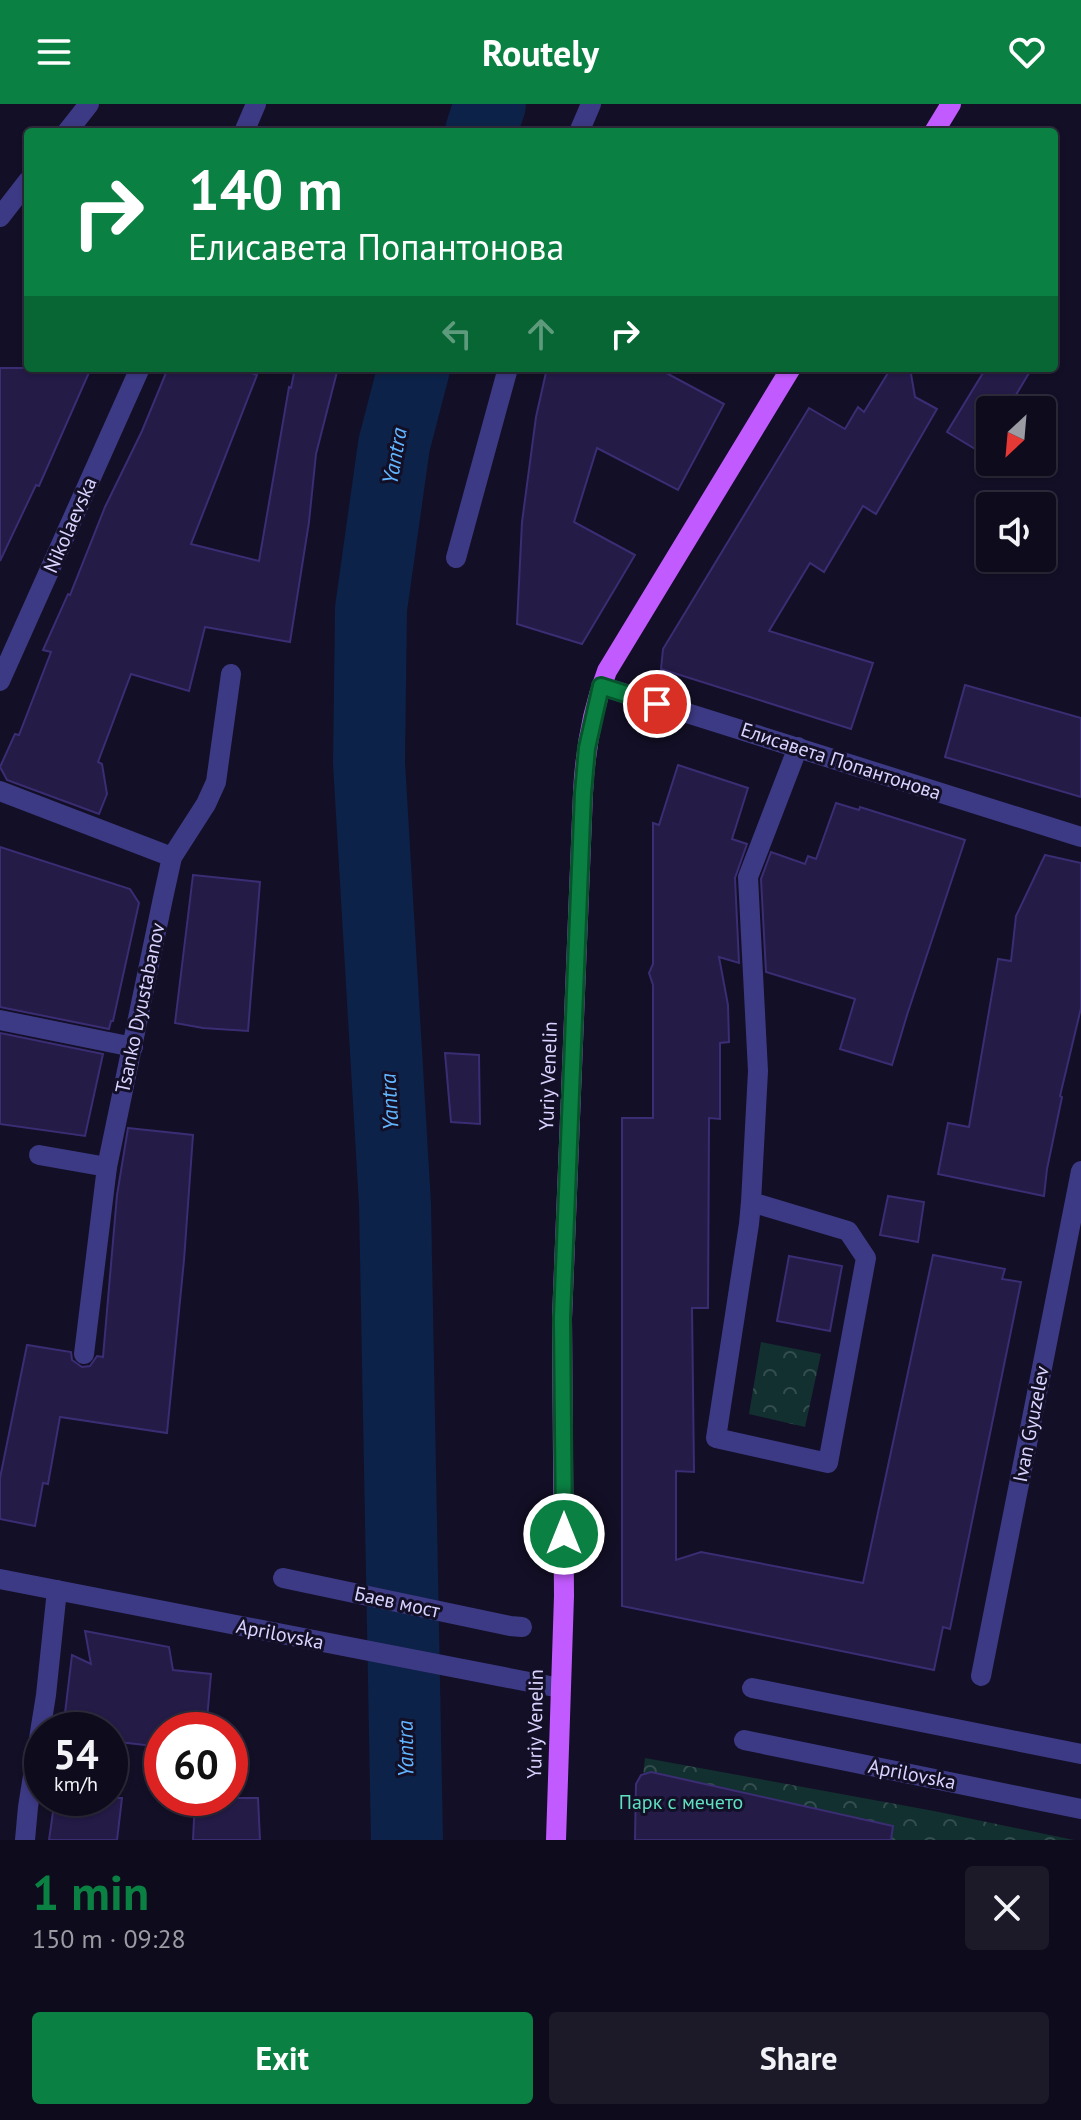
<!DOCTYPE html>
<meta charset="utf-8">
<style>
body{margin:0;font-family:"PT Sans",sans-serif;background:#1c1929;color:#f1f3f6;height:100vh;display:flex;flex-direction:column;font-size:30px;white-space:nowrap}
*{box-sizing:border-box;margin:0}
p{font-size:26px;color:#9b9ba3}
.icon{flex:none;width:44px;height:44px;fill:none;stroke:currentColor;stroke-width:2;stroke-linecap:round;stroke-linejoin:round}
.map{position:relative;height:1736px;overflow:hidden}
.side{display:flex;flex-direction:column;background:#0e0b1c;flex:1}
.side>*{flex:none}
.guide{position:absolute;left:24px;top:24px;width:1034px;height:244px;border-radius:8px;box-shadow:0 2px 6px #0004,0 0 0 2px #2e2b3b;background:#0b8043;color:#fff;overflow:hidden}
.needle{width:52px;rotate:206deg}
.buttons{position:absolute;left:976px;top:292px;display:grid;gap:16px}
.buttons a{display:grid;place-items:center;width:80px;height:80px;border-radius:8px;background:#0e0b1c;box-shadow:0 2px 6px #0004,0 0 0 2px #2e2b3b;font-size:40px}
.speed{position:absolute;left:24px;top:1608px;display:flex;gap:16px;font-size:40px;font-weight:700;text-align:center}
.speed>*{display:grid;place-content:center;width:104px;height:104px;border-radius:50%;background:#0e0b1c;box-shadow:0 2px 6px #0004,0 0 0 2px #2e2b3b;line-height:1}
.speed small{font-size:20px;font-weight:400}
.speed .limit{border:12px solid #d22;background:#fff;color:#111}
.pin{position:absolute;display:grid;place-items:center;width:68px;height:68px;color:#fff;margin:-34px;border:4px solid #fff;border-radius:50%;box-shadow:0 2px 8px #0007}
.me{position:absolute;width:88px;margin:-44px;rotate:0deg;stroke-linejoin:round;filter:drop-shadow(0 0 6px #0008)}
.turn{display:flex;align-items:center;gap:28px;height:168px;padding:0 32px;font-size:36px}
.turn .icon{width:104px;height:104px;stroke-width:2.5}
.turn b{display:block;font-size:56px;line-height:68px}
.lanes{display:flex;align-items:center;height:76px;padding:0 32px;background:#0003;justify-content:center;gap:40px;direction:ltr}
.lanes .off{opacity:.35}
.round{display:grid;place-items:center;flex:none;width:84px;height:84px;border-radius:8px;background:#1c1929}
.headline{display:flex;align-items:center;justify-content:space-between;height:136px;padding:0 32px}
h1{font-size:48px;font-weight:800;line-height:60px;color:#0b8043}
.action{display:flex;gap:16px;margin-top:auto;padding:16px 32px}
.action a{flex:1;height:92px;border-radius:8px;background:#0b8043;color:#fff;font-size:32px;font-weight:800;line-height:92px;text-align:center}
.action a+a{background:#1c1929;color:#f1f3f6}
header{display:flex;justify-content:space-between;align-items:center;height:104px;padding:0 32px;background:#0b8043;color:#fff;font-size:36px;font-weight:800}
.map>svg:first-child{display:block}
.park{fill:url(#park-crowns)}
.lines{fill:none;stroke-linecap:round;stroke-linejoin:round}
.river{stroke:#0c2248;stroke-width:72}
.building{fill:#241b47;stroke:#3b2d73;stroke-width:2}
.minor{stroke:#3d3a85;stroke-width:20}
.major{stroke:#c25bff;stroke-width:20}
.route-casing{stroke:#07532c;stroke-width:20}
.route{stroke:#0b8043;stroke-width:14}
.labels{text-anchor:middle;stroke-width:6;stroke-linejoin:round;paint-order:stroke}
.street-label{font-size:20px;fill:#d9d4ff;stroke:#130f26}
.park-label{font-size:20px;fill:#5fe0c0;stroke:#130f26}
.water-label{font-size:22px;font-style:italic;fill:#62b6ff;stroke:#130f26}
</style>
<header><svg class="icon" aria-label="menu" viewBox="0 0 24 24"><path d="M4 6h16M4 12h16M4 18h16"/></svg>Routely<svg class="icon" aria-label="heart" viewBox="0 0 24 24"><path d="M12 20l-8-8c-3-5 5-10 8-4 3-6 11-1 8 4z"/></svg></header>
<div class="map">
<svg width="1081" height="1736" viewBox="0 0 1081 1736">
<defs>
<pattern id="park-crowns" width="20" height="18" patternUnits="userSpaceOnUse" patternTransform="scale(2)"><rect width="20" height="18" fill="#12302f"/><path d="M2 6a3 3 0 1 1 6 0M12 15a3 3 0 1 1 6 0" fill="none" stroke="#344d4e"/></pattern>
</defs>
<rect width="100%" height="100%" fill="#130f26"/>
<!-- park -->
<g class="park">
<path d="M761,1238L821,1250L805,1323L749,1310Z"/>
<path d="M645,1654L934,1707L1074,1736H636Z"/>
</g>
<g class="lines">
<!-- river -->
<g class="river">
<path d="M481,28L490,0"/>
<path d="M407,1736L395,1100L369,659L371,505L394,341L414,264"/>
</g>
</g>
<!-- building -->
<g class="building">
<path d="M0,264H91L39,382L36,381L0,457Z"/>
<path d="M168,264H239L257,271L191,440L259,457L289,283L291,284L295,264H338L316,350L309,418L290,538L205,523L189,587L131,570L98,658L102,660L107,690L99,710L7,676L0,663L15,630L19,631L51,548L43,546L68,490L70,491L105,403L142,327Z"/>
<path d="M547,264H657L724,300L678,386L597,344L574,418L635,451L582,540L517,520L522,418L536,313Z"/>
<path d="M891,264H910L915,293L937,305L876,410L863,402L824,468L810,459L769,527L873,559L851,625L661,565L663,545L809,304L845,325L858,303L864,308Z"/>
<path d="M986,264H1032L1007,306H990V354L947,328Z"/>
<path d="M965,581L1081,614V693L945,653Z"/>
<path d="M678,661L748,684L732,735L747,740L735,774L739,859L719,853L728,901L729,938L720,939V1015L709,1014L708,1204H692L694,1368L676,1367V1456L701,1448L863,1479L933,1151L1005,1165L1002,1175L1021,1178L950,1525L943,1523L934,1566L622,1502V1014H653V881L649,869L653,860V719L659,721Z"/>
<path d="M836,699L859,706L860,703L965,736L907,911L892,961L840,945L855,895L766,868L761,775L771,748L805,760L808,752L816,755Z"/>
<path d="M0,743L130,785L139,799L113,917H111L109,925L0,903Z"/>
<path d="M1045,751L1081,759V904L1060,992L1062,993L1047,1065L1044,1092L938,1070L948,1019L969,1023L998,855L1011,857L1016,812Z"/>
<path d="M193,771L260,778L248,927L203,924L175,919Z"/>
<path d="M0,929L103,950L85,1032L0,1020Z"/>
<path d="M445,949L479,951L480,1020L451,1018Z"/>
<path d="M128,1024L193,1031L184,1156L167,1329L60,1313L48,1380L43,1379L35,1422L0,1415V1374L27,1241L71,1248L72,1256L82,1263L90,1262L97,1252L103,1253L117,1091Z"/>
<path d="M888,1092L924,1098L918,1138L880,1131Z"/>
<path d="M789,1152L842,1162L830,1227L777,1217Z"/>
<path d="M85,1527L169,1543L173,1566L211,1570L206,1626H162V1643L110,1637V1626H63L72,1551L91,1560Z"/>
<path d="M651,1668L893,1722L891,1736H635L636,1680L641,1671Z"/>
<path d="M55,1694H122L117,1736H49Z"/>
<path d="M195,1694H258L260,1736H193Z"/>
</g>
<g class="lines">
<!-- minor -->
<g class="minor">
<path d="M67,28L89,0"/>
<path d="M244,28L256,0"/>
<path d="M579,28L591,0"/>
<path d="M0,113L28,77"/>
<path d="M456,454L508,264"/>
<path d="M0,577L140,264"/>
<path d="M601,582L1081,733"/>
<path d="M0,687L172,753"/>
<path d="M0,916L133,943"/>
<path d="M39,1051L107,1063"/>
<path d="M751,1098L848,1127L866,1154L828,1359L716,1334L749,1120L751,1098L758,967L748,773L798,643"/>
<path d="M84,1250L107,1063L163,794L172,753L206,700L216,678L231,570"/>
<path d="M283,1474L510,1522L522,1523"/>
<path d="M0,1475L560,1584"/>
<path d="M981,1572L1081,1067"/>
<path d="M752,1584L1081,1650"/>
<path d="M744,1636L1081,1705"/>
<path d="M25,1736L28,1703L46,1591L57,1486"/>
</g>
<!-- major -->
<g class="major">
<path d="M934,28L951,0"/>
<path d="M556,1736L564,1492L562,1214L583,689C585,647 592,606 607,567L791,264"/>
</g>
</g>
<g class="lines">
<!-- route casing -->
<g class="route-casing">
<path id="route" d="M564,1430L562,1214L583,689L587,644L601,582L657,600"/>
</g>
<!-- route -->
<use href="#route" class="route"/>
</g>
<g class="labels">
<!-- street labels -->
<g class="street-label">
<text transform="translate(70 421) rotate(-66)" y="7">Nikolaevska</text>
<text transform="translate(841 657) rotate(18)" y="7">Елисавета Попантонова</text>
<text transform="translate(140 904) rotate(-78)" y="7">Tsanko Dyustabanov</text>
<text transform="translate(548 972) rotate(-88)" y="7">Yuriy Venelin</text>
<text transform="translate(1031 1320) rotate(-79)" y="7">Ivan Gyuzelev</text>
<text transform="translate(397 1498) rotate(12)" y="7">Баев мост</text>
<text transform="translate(280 1530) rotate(11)" y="7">Aprilovska</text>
<text transform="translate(535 1620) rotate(-89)" y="7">Yuriy Venelin</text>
<text transform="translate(912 1670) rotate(11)" y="7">Aprilovska</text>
</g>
<!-- park labels -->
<g class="park-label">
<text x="681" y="1705">Парк с мечето</text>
</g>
<!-- water labels -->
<g class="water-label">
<text transform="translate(394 352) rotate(-80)" y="8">Yantra</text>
<text transform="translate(389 998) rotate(-93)" y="8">Yantra</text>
<text transform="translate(405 1645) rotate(-91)" y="8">Yantra</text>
</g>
</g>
</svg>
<div class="buttons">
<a><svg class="needle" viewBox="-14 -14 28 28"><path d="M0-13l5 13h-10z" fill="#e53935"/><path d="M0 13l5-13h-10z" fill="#9b9ba3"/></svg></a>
<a><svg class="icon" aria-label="sound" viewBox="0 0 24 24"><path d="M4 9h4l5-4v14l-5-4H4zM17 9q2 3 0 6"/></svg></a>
</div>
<div class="speed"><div>54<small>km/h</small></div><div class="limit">60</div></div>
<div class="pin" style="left:657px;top:600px;background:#d93025"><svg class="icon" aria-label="arrive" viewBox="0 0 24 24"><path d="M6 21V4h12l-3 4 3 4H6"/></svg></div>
<svg class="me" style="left:564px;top:1430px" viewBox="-20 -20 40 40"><circle r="17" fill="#0b8043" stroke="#fff" stroke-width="3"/><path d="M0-11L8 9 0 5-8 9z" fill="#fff"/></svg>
<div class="guide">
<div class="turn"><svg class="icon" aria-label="right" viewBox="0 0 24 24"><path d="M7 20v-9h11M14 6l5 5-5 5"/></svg><div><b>140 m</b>Елисавета Попантонова</div></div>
<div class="lanes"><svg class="icon off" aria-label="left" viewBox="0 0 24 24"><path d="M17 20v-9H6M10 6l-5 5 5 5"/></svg><svg class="icon off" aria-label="ahead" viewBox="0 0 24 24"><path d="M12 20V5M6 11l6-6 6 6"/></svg><svg class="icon" aria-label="right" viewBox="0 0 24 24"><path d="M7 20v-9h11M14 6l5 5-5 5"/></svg></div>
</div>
</div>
<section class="side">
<div class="headline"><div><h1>1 min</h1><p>150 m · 09:28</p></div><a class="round"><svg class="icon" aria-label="close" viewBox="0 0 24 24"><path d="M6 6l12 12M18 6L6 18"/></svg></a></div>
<div class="action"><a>Exit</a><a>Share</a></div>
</section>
